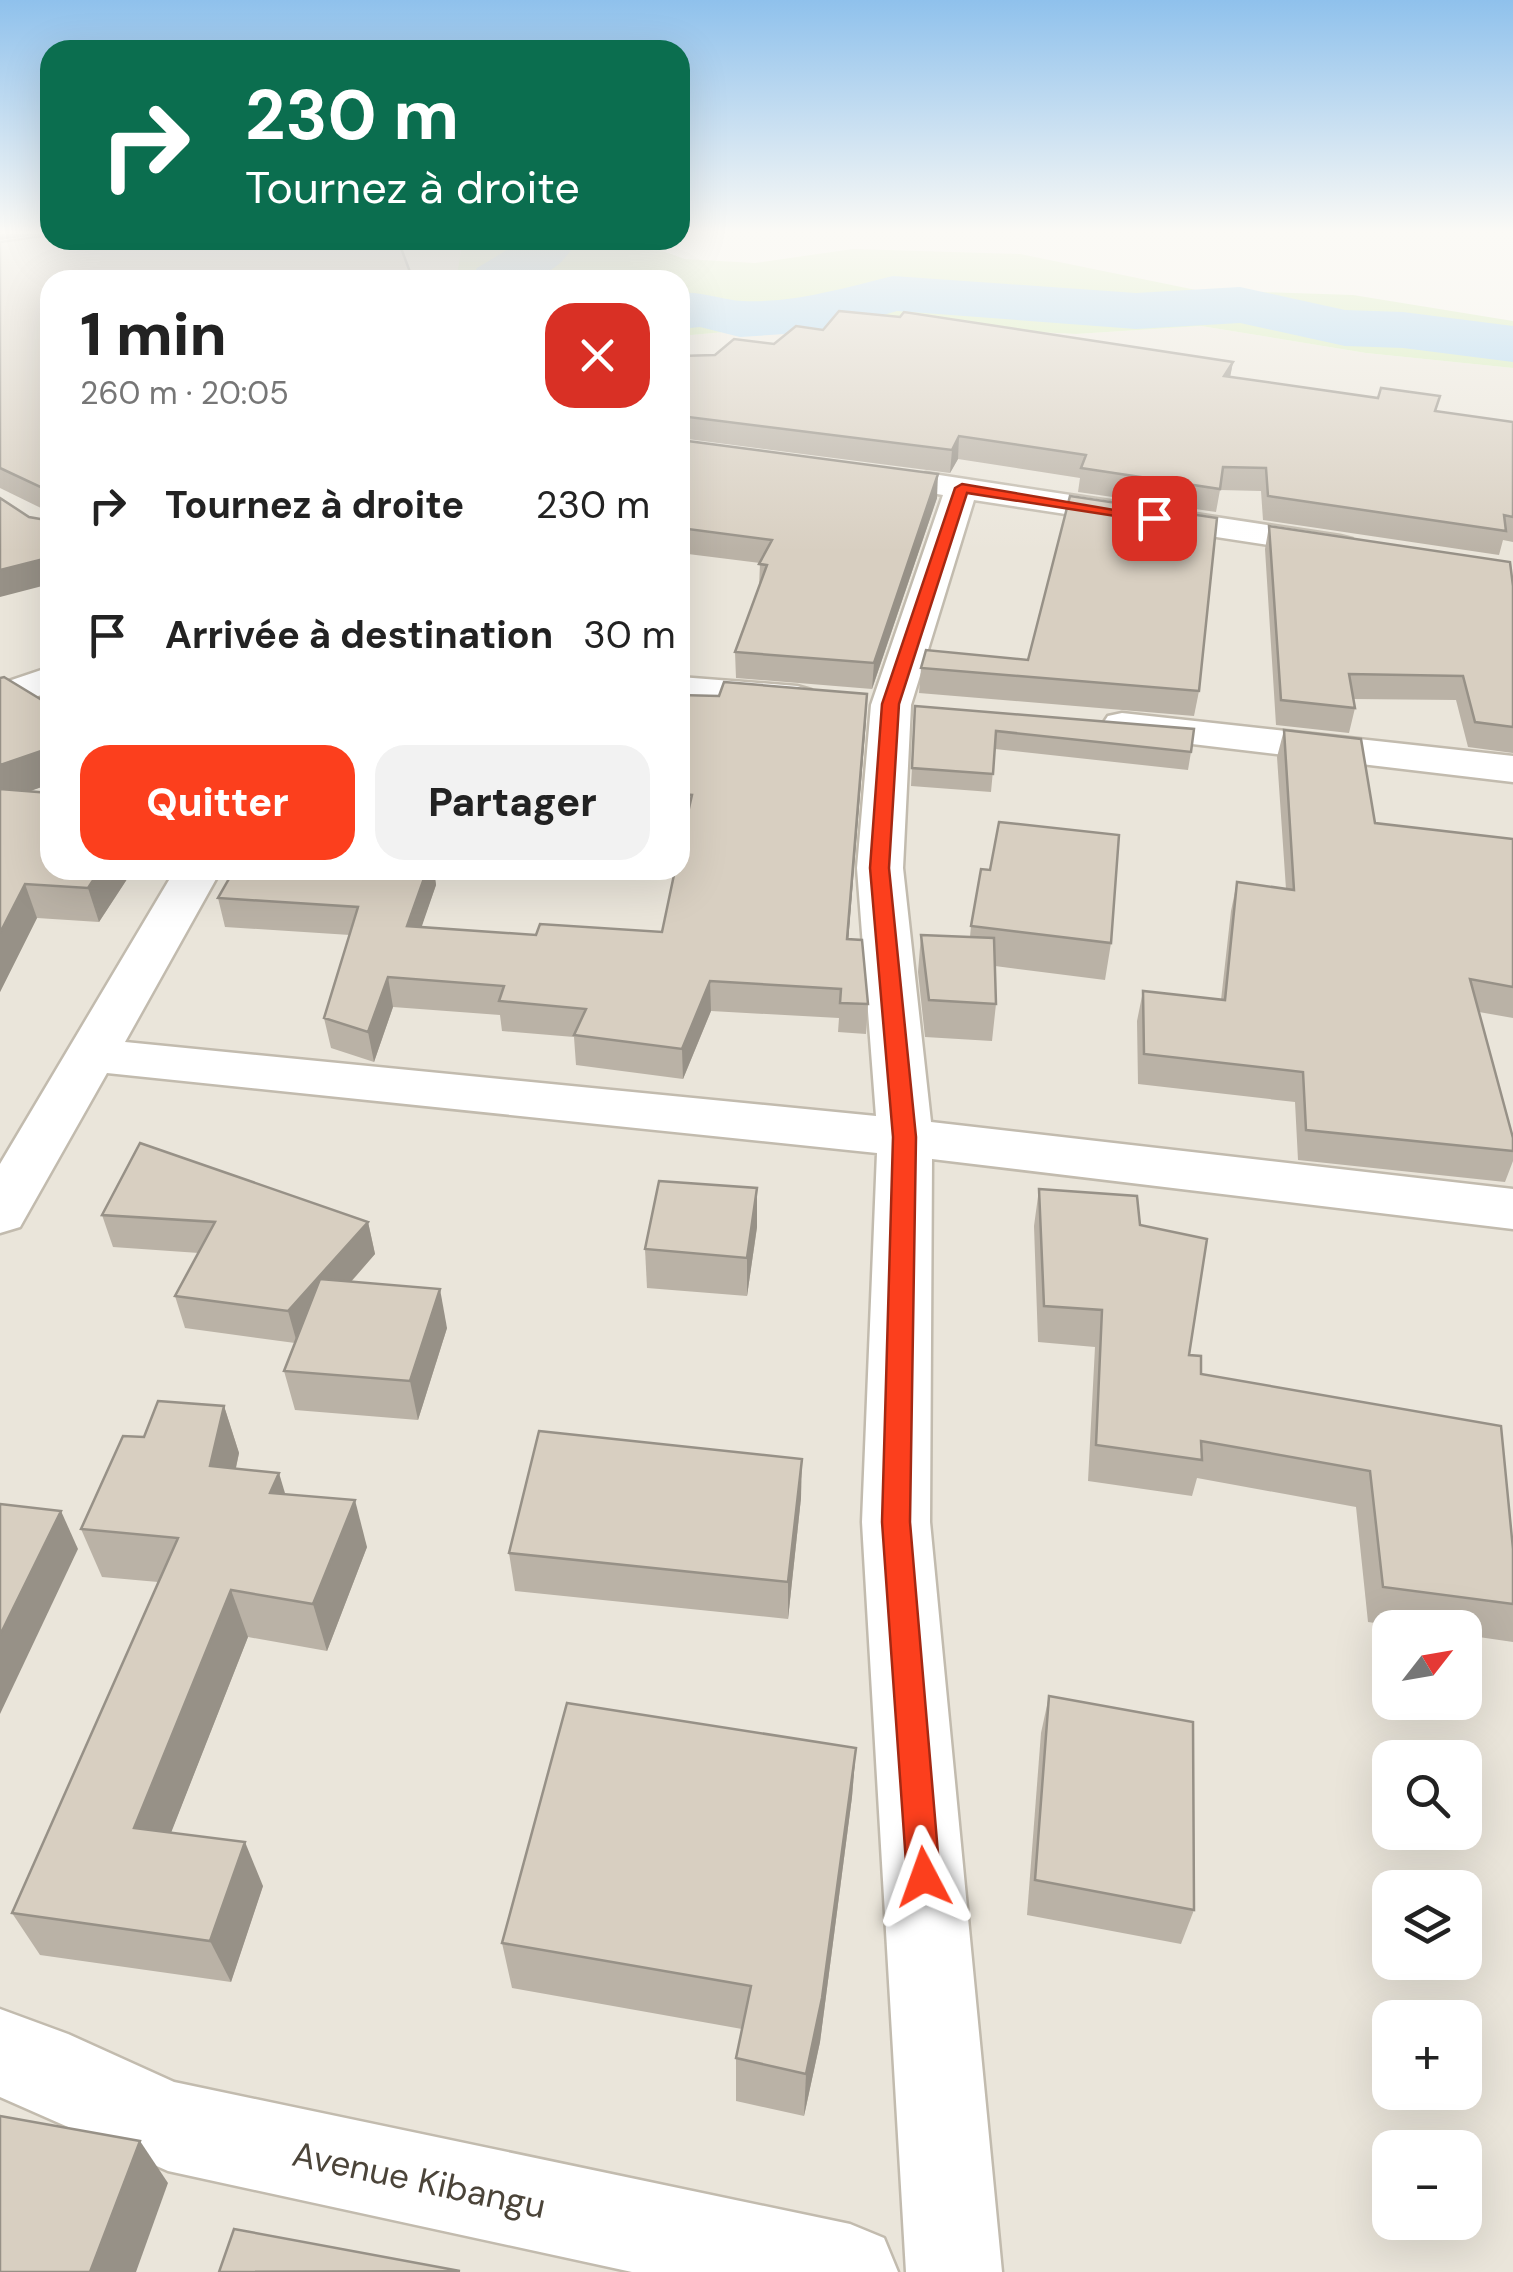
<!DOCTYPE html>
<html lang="fr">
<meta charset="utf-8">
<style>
body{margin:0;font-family:"DM Sans",sans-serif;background:#f2f2f2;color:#222;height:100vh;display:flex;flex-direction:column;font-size:38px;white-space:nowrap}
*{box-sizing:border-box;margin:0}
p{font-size:32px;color:#767676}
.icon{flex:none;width:55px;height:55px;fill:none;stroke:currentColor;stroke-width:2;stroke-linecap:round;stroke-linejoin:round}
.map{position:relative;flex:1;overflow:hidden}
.panel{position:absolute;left:40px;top:270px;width:650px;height:610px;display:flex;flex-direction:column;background:#fff;border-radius:30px;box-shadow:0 10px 40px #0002}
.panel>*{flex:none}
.banner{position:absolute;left:40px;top:40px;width:650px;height:210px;border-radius:30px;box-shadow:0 10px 40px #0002;background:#0b6e4f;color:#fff;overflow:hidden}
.needle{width:65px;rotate:59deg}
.tools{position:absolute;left:1372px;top:1610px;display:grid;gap:20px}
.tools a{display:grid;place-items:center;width:110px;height:110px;border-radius:20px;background:#fff;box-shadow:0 10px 40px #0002;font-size:50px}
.pin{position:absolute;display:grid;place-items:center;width:85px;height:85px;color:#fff;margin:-42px;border-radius:20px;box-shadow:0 5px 15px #0006}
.me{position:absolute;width:110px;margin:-55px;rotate:356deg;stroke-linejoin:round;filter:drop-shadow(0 0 8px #0008)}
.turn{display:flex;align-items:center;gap:35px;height:210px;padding:0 40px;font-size:45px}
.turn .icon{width:130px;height:130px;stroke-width:2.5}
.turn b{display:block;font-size:70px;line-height:85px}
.round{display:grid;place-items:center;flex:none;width:105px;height:105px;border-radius:30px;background:#f2f2f2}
.headline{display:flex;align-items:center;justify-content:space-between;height:170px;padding:0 40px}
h1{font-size:60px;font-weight:800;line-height:75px}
.button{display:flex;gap:20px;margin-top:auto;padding:20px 40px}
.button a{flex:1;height:115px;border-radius:30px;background:#fc3f1d;color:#fff;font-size:40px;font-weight:800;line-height:115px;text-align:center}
.button a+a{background:#f2f2f2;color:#222}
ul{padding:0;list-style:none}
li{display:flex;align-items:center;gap:30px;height:130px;padding:0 40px}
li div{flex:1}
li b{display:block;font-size:38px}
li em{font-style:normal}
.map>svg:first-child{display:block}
.residential{fill:#eae5da;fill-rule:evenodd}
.green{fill:#d2eab5}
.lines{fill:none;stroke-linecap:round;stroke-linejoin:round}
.river{fill:#a9d4f2;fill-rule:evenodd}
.street-casing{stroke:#c2bbae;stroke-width:5}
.street{fill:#fff;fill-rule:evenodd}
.wall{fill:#bab2a6}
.shaded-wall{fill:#979187}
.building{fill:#d8cfc1;stroke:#979187;stroke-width:2.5}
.route{fill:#fc3f1d;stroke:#a42913;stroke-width:2.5}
.labels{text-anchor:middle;stroke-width:10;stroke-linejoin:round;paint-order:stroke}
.near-street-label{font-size:35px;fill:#4b4439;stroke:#fff}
</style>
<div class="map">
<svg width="1513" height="2272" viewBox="0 0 1513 2272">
<rect width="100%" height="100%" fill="#f6f3ec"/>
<!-- residential -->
<path class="residential" d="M0,234H50V240H463L456,280H50V870H680V336L836,322L1076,334L1201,326L1366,353L1513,368V2272H0ZM1390,1628H1465V1702H1390ZM1390,1758H1465V1832H1390ZM1390,1888H1465V1962H1390ZM1390,2018H1465V2092H1390ZM1390,2148H1465V2222H1390Z"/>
<!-- green -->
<path class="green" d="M463,240H634L684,259L755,263L853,249L1020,254L1196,290L1353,295L1513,321V368L1366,353L1201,326L1076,334L836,322L680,336V280H456Z"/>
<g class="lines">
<!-- river -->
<g class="river">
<path d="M512,240H566L571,250C545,288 510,280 469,280L477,268L515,245Z"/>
<path d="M893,276L1136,293L1240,287L1345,310L1403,312L1513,326V362L1403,348L1345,346L1240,323L1136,329L897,311L829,331L740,337L700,327L680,329V293C703,291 721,300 743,301C796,303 843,288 893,276Z"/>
</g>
<!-- street casing -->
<g class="street-casing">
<g id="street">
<path d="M926,473L1340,536L1352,539L1357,546L1352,553L1340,556L974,500L911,705L903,868L931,1122L1513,1189V1229L932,1159L930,1522L1002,2272H906L862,1522L877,1153L107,1073L20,1227L0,1233V1164L175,870H221L125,1042L876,1116L857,868L871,705L943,495L915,490L910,483L915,476Z"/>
<path d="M50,667V692L0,709V684Z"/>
<path d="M680,677L797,686L811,690L817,698L811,706L797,710L680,701Z"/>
<path d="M1122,713L1513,756V782L1108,734L1102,725L1108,716Z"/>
<path d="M0,2009L68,2034L174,2082L850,2224L884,2238L898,2272H632L168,2171L0,2097Z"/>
</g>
</g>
<!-- street -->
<use href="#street" class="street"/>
</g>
<!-- wall -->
<g class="wall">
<path d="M0,242L50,280V584L29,517L46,520L45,510L0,488Z"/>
<path d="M823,330L1233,362L1230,376L1436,412L1513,422V542L1503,540L1499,555L1263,520L1261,491L1220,490L1216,512L1078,492L1080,478L958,459L950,473L680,438V356L715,355L774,344Z"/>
<path d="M680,440L937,498L872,689L736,678L735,652L759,587L760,563L680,553Z"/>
<path d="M1269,526L1513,586V753L1468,747L1456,700L1353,699L1355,708L1349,733L1276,725L1265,549Z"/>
<path d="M1028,660L1199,691L1194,716L919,693L921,668Z"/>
<path d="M0,678L50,705V784L29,791L133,870L99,922L37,918L0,992Z"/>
<path d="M680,695L866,720L848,939L868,1004L866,1034L838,1032L839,1018L711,1011L683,1079L576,1065L574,1037L502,1031L500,1015L393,1007L374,1062L331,1048L324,1018L350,935L225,927L218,898L234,870H434L436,885L421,927L536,935L662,932L686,822H680Z"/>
<path d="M915,706L1191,752L1188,770L995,749L991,792L911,786Z"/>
<path d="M1284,730L1375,823L1513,839V1018L1479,1012L1513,1138V1161L1505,1182L1298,1160L1295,1102L1138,1084L1137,1021L1143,991L1221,1000L1231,911L1237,882L1286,889L1277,757Z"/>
<path d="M971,926L1111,943L1105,980L995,966L996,1004L992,1041L925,1037L918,972L921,935L970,937Z"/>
<path d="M1039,1189L1140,1225L1189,1355L1201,1374L1513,1549V1642L1465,1635V1628H1408L1368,1622L1356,1507L1197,1478L1192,1496L1088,1481L1095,1347L1038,1342L1034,1226Z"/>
<path d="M102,1215L368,1222L375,1254L351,1282L447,1328L418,1420L295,1410L284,1371L295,1343L185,1328L175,1296L199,1253L113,1247Z"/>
<path d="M757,1227L747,1296L647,1288L645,1249Z"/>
<path d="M224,1406L239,1453L236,1468L285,1495L367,1547L327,1651L248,1637L171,1832L263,1886L231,1982L40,1955L12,1913L158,1582L102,1577L81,1529L144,1437Z"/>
<path d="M801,1498L788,1619L515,1591L509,1553Z"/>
<path d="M1049,1696L1194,1910L1181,1944L1027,1915L1041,1733Z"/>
<path d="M856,1748L852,1797L820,2042L804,2116L736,2101V2058L742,2029L512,1988L502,1943Z"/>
</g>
<!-- shaded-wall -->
<g class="shaded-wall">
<path d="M0,234H44L0,240Z"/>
<path d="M1233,362L1229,383L1224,376Z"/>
<path d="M959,436L958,459L950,473L952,450Z"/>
<path d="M938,474L937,498L872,689L874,663Z"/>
<path d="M44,559L50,584L0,597V570Z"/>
<path d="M867,694L866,720L846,968L847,939Z"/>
<path d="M50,748V784L0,802V765Z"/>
<path d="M100,870H133L99,922L88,888Z"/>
<path d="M427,870H434L436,885L412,955L407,926Z"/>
<path d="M25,884L37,918L0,992V933Z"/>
<path d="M388,977L393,1007L374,1062L368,1032Z"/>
<path d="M710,981L711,1011L683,1079L682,1049Z"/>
<path d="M757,1188V1227L747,1296V1258Z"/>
<path d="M368,1222L375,1254L297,1343L288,1311Z"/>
<path d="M440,1289L447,1328L418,1420L410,1381Z"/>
<path d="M224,1406L239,1453L226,1513L210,1466Z"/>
<path d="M802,1459L801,1498L788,1619V1582Z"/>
<path d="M279,1473L293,1520L270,1493Z"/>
<path d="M355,1500L367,1547L327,1651L313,1604Z"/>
<path d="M61,1511L78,1549L0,1714V1635Z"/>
<path d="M231,1590L248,1637L156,1871L134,1828Z"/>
<path d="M856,1748L852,1797L820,2042L804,2116L806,2074Z"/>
<path d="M245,1842L263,1886L231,1982L210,1941Z"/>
<path d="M140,2141L168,2183L136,2272H90Z"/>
</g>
<!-- building -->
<g class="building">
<path d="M50,235V240H398L413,280H50V565L44,559L0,570V498L29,517L46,520L45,489L0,468V242Z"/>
<path d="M839,311L900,317L904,312L1233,362L1224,376L1378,398L1381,388L1440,396L1435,411L1513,422V517L1504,515L1506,531L1268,496L1266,468L1223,467L1220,489L1081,468L1086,455L959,436L952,450L680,416V356L715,355L734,339L774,344L796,326L823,330Z"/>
<path d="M680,440L938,474L874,663L735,652L767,565L759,564L772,540L680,528Z"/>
<path d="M1070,496L1217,518L1199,691L921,668L926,650L1028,660Z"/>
<path d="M1269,526L1510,562L1513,586V727L1475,722L1463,676L1349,674L1355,708L1281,700Z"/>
<path d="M4,677L50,705V748L0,765V678Z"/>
<path d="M724,682L867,694L847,939L862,940L868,1004L840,1003L841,989L710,981L682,1049L574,1035L586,1009L499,1001L504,986L388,977L368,1032L324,1018L358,907L218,898L234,870H427L407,926L536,935L540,924L662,932L675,870H680V848L692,795L680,794V695L719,696Z"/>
<path d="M915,706L1194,729L1191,752L996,731L993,774L912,768Z"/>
<path d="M1284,730L1361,739L1375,823L1513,839V987L1470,979L1513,1138V1151L1306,1130L1303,1072L1144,1054L1143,991L1225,1000L1237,882L1294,890Z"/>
<path d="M0,789L50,793V870H100L88,888L25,884L0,933Z"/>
<path d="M999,822L1119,835L1111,943L971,926L981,869L990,870Z"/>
<path d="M921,935L994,938L996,1004L929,1000Z"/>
<path d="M140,1143L368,1222L288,1311L175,1296L215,1222L102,1215Z"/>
<path d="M659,1181L757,1188L747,1258L645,1249Z"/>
<path d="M1039,1189L1137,1196L1140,1225L1207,1239L1189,1355L1201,1356V1374L1501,1426L1513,1549V1604L1383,1587L1370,1471L1201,1441L1202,1460L1096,1445L1102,1310L1044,1306Z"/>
<path d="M320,1279L440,1289L410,1381L284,1371Z"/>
<path d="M158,1401L224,1406L210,1466L279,1473L270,1493L355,1500L313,1604L231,1590L134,1828L245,1842L210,1941L12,1913L178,1538L81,1529L123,1436L144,1437Z"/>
<path d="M539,1431L802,1459L788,1582L509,1553Z"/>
<path d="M0,1504L61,1511L0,1635Z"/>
<path d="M1049,1696L1193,1722L1194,1910L1035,1880Z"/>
<path d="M567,1703L856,1748L822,1998L806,2074L736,2058L751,1986L502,1943Z"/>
<path d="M0,2116L140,2141L90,2272H0Z"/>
<path d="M234,2229L460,2271L219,2272Z"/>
</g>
<!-- sky -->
<linearGradient id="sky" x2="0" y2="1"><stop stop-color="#8fc1ec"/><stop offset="0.42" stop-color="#fbfaf6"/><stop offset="1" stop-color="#fbfaf6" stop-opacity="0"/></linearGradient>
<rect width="1513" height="552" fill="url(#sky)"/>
<!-- route -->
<path class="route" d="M962,484L1161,518L1154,522L967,493L899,704L889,868L916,1137L910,1522L940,1877L935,1889L924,1894L912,1889L907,1877L882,1522L893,1137L870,868L882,704L955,488Z"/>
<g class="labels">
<!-- near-street labels -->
<g class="near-street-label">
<text transform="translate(419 2180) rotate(12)" y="12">Avenue Kibangu</text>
</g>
</g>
</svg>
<div class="tools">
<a><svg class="needle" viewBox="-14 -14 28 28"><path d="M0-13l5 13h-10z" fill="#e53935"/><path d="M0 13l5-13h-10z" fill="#767676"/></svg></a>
<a><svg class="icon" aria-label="search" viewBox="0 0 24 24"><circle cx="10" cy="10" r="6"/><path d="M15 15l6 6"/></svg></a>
<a><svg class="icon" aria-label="layers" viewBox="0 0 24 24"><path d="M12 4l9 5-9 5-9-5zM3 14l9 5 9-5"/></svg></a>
<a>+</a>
<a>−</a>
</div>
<div class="pin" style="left:1154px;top:518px;background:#d93025"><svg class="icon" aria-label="arrive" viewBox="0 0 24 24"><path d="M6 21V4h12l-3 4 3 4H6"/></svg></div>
<svg class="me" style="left:924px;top:1877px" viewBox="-20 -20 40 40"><path d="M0-17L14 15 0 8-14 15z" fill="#fc3f1d" stroke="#fff" stroke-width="4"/></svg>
<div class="banner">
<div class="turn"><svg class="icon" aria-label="right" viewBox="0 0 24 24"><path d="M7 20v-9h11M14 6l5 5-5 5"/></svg><div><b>230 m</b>Tournez à droite</div></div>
</div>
<section class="panel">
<div class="headline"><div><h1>1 min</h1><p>260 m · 20:05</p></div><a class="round" style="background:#d93025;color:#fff"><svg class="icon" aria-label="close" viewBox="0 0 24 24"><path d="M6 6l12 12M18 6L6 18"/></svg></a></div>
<ul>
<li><svg class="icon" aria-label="right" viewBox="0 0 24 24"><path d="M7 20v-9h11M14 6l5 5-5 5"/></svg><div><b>Tournez à droite</b></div><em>230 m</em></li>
<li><svg class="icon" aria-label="arrive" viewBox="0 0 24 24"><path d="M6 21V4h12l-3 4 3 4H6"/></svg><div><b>Arrivée à destination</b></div><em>30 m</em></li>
</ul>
<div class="button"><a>Quitter</a><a>Partager</a></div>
</section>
</div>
